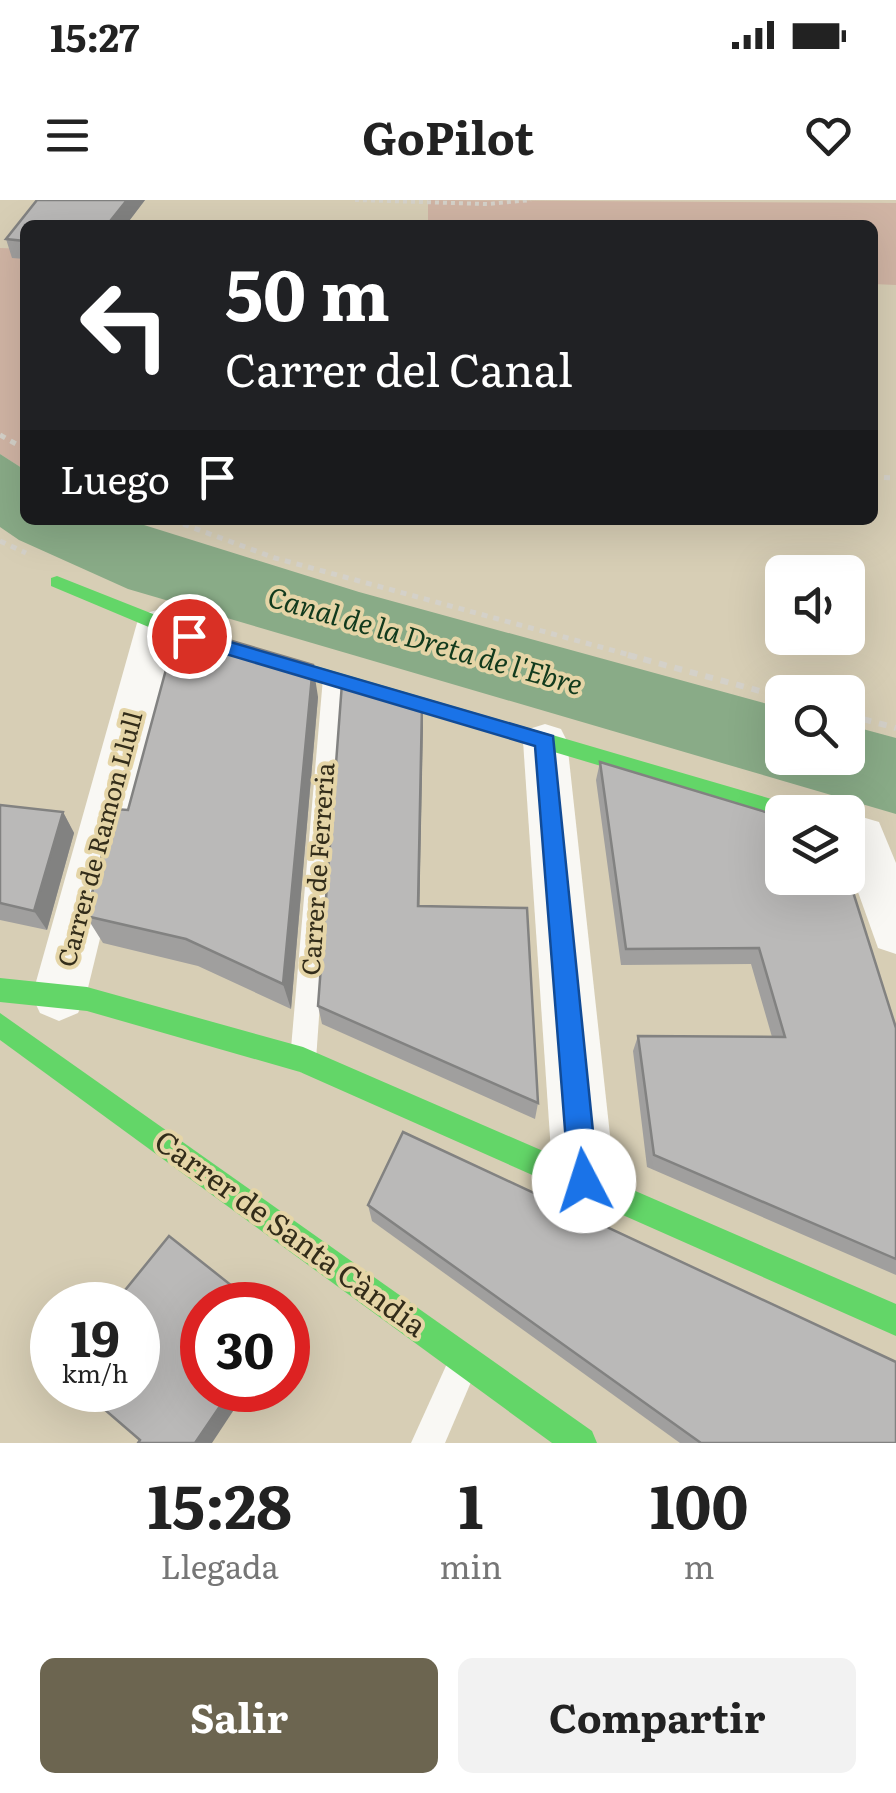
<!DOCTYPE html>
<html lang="es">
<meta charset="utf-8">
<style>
body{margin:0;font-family:Literata,serif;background:#f2f2f2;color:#222;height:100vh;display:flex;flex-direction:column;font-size:38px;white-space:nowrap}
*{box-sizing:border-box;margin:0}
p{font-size:32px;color:#767676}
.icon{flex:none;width:55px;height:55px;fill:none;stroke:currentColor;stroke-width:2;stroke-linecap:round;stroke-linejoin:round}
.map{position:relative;height:1243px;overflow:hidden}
.side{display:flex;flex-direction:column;background:#fff;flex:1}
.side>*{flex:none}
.hud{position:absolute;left:20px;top:20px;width:858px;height:305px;border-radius:15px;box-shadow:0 10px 40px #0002;background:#202124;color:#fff;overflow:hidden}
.tools{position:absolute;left:765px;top:355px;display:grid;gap:20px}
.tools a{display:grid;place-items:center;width:100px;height:100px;border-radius:15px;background:#fff;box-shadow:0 10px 40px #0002;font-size:50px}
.speed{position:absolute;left:30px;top:1082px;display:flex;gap:20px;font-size:50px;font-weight:700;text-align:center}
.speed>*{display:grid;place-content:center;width:130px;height:130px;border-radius:50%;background:#fff;box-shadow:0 10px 40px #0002;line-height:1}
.speed small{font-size:25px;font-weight:400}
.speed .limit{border:15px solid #d22;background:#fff;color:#111}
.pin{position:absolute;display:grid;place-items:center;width:85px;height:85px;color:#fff;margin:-42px;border:5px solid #fff;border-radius:50%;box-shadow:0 2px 10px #0007}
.me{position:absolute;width:110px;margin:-55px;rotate:355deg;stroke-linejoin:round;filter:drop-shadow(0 0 8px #0008)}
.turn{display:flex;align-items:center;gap:35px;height:210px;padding:0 40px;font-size:45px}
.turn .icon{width:130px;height:130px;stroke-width:2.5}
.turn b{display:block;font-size:70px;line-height:85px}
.then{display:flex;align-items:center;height:95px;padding:0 40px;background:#0003;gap:20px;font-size:38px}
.eta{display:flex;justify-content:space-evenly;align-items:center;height:170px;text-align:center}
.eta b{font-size:60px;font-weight:700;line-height:70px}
.action{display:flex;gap:20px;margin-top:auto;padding:20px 40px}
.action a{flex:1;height:115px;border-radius:15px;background:#6c6550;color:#fff;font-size:40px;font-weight:700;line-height:115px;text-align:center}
.action a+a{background:#f2f2f2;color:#222}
.status{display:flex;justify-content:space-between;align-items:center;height:70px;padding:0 50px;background:#fff;direction:ltr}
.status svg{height:28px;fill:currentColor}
header{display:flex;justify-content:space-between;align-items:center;height:130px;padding:0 40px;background:#fff;font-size:45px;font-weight:700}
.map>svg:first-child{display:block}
.green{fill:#d0b4a4}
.water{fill:#89ab87}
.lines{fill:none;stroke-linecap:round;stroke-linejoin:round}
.path-far2{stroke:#d4d1c9;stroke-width:4;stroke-dasharray:4 4;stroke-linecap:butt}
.path-far1{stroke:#d4d1c9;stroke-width:5;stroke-dasharray:6 6;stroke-linecap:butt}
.path{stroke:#d4d1c9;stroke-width:6;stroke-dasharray:8 8;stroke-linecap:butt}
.lane{fill:#f9f8f4;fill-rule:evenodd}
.street{fill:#f9f8f4;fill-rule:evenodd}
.fast{fill:#63d668;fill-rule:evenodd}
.wall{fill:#a09f9e}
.shaded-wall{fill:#828281}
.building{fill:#bab9b8;stroke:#828281;stroke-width:2.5}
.route{fill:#1a73e8;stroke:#114b97;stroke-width:2.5}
.labels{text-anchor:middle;stroke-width:8;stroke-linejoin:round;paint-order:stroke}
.street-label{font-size:25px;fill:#332d1a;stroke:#e5d5a7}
.water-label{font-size:28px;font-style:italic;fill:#113a1d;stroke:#e5d5a7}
.near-street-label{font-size:30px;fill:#332d1a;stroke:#e5d5a7}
</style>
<div class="status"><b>15:27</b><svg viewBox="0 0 49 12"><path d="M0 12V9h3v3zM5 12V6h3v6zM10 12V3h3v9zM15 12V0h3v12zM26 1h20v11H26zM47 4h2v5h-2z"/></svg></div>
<header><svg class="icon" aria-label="menu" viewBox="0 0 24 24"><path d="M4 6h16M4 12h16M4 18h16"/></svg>GoPilot<svg class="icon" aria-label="heart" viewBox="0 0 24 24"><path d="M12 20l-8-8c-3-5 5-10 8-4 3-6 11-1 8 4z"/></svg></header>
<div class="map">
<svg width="896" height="1243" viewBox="0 0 896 1243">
<rect width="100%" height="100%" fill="#d7ceb5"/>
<!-- green -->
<g class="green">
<path d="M428,0L896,3V85L873,84L872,25H428Z"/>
<path d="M0,48L25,49V270L0,254Z"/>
</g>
<!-- water -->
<path class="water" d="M0,254L25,270V320H128L359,392L782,508V558H848V525L896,538V614L128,389L19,340L0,327Z"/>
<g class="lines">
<!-- path-far2 -->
<path class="path-far2" d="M355,0L487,4L531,0"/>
<!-- path-far1 -->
<g class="path-far1">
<path d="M0,235L25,249"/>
<path d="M872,277L896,278"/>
<path d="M172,320L275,358L637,457"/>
<path d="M0,341L26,353"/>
</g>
<!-- path -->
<g class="path">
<path d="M628,455L782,497"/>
<path d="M848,515L896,528"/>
</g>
<!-- lane -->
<g class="lane">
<path d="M333,471L343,478L316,860L312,869L303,873L294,869L290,860L323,478Z"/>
<path d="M461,1152L472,1157L477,1168L445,1243H411L450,1157Z"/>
</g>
<!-- street -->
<g class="street">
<path d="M157,410L171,414L177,423L86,796L78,813L59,821L40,813L32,796L137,423L143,414Z"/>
<path d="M545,524L561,529L567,541L615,981L606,1003L584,1012L562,1003L553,981L523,541L529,529Z"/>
<path d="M862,617L879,622L896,663V754L878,748L848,664V621Z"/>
</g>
<!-- fast -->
<g class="fast">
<path d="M57,376L196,431L785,603L793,606L796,612H782V620L182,441L51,386V378Z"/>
<path d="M0,778L87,787L303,847L896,1104V1136L300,872L87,811L0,802Z"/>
<path d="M0,813L592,1231L597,1243H552L0,840Z"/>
</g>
</g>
<!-- wall -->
<g class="wall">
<path d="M37,0H145L126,25H25V59L12,58L6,39Z"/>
<path d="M318,497L291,809L198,766L103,743L86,716L128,610Z"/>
<path d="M422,505L419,706L538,903L535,919L322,824L318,806Z"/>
<path d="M600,562L896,828V1075L647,967L633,851L638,836L772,837L751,764L621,765L596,580Z"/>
<path d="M0,605L63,612L74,633L47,730L0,720Z"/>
<path d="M368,1005L896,1243H680L372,1021Z"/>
</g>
<!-- shaded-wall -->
<g class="shaded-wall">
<path d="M127,0H145L126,25H107Z"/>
<path d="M313,465L318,497L291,809L283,784Z"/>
<path d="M422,505L423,527L419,726L418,706Z"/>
<path d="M63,612L74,633L47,730L34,711Z"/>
<path d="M231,1190H247L212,1243H195Z"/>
</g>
<!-- building -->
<g class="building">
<path d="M37,0H127L107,25H25V41L6,39Z"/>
<path d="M178,425L313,465L283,784L186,739L86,716L114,609L128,610Z"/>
<path d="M342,483L422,505L418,706L527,708L538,903L318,806Z"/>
<path d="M600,562L782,617V678H848V676L896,828V1059L654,955L638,836L785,837L759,748L626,749Z"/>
<path d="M0,605L63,612L34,711L0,703Z"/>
<path d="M403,932L896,1162V1243H701L368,1005Z"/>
<path d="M169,1036L256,1105H202V1190H231L195,1243H138L140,1240L82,1190H138V1105H113Z"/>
</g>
<!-- route -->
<path class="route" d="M189,430L553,536L598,981L594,991L584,995L573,991L569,981L535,546L182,441L179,436Z"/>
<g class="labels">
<!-- street labels -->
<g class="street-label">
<text transform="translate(100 639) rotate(-75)" y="9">Carrer de Ramon Llull</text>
<text transform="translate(318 669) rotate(-86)" y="9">Carrer de Ferreria</text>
</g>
<!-- water labels -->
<g class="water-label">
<text transform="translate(425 441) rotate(16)" y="10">Canal de la Dreta de l'Ebre</text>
</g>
<!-- near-street labels -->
<g class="near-street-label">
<text transform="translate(290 1034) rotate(36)" y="10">Carrer de Santa Càndia</text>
</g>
</g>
</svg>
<div class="tools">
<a><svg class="icon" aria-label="sound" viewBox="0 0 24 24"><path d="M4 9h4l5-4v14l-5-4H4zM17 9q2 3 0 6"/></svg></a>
<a><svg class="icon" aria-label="search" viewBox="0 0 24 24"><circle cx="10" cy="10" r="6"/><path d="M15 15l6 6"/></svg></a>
<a><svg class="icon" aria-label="layers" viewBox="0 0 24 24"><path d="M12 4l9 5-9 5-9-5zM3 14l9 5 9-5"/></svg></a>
</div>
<div class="speed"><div>19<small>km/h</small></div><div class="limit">30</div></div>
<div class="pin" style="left:189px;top:436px;background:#d93025"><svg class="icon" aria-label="arrive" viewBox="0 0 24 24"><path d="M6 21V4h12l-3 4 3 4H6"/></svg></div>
<svg class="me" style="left:584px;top:981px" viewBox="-20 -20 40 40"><circle r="19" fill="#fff"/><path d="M0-13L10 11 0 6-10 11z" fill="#1a73e8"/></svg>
<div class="hud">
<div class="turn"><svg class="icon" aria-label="left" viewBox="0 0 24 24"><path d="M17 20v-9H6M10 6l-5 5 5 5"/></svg><div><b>50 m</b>Carrer del Canal</div></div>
<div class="then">Luego<svg class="icon" aria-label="arrive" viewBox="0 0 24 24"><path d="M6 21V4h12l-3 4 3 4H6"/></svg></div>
</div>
</div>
<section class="side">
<div class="eta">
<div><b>15:28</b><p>Llegada</p></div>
<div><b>1</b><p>min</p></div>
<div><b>100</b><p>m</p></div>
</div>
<div class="action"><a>Salir</a><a>Compartir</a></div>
</section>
